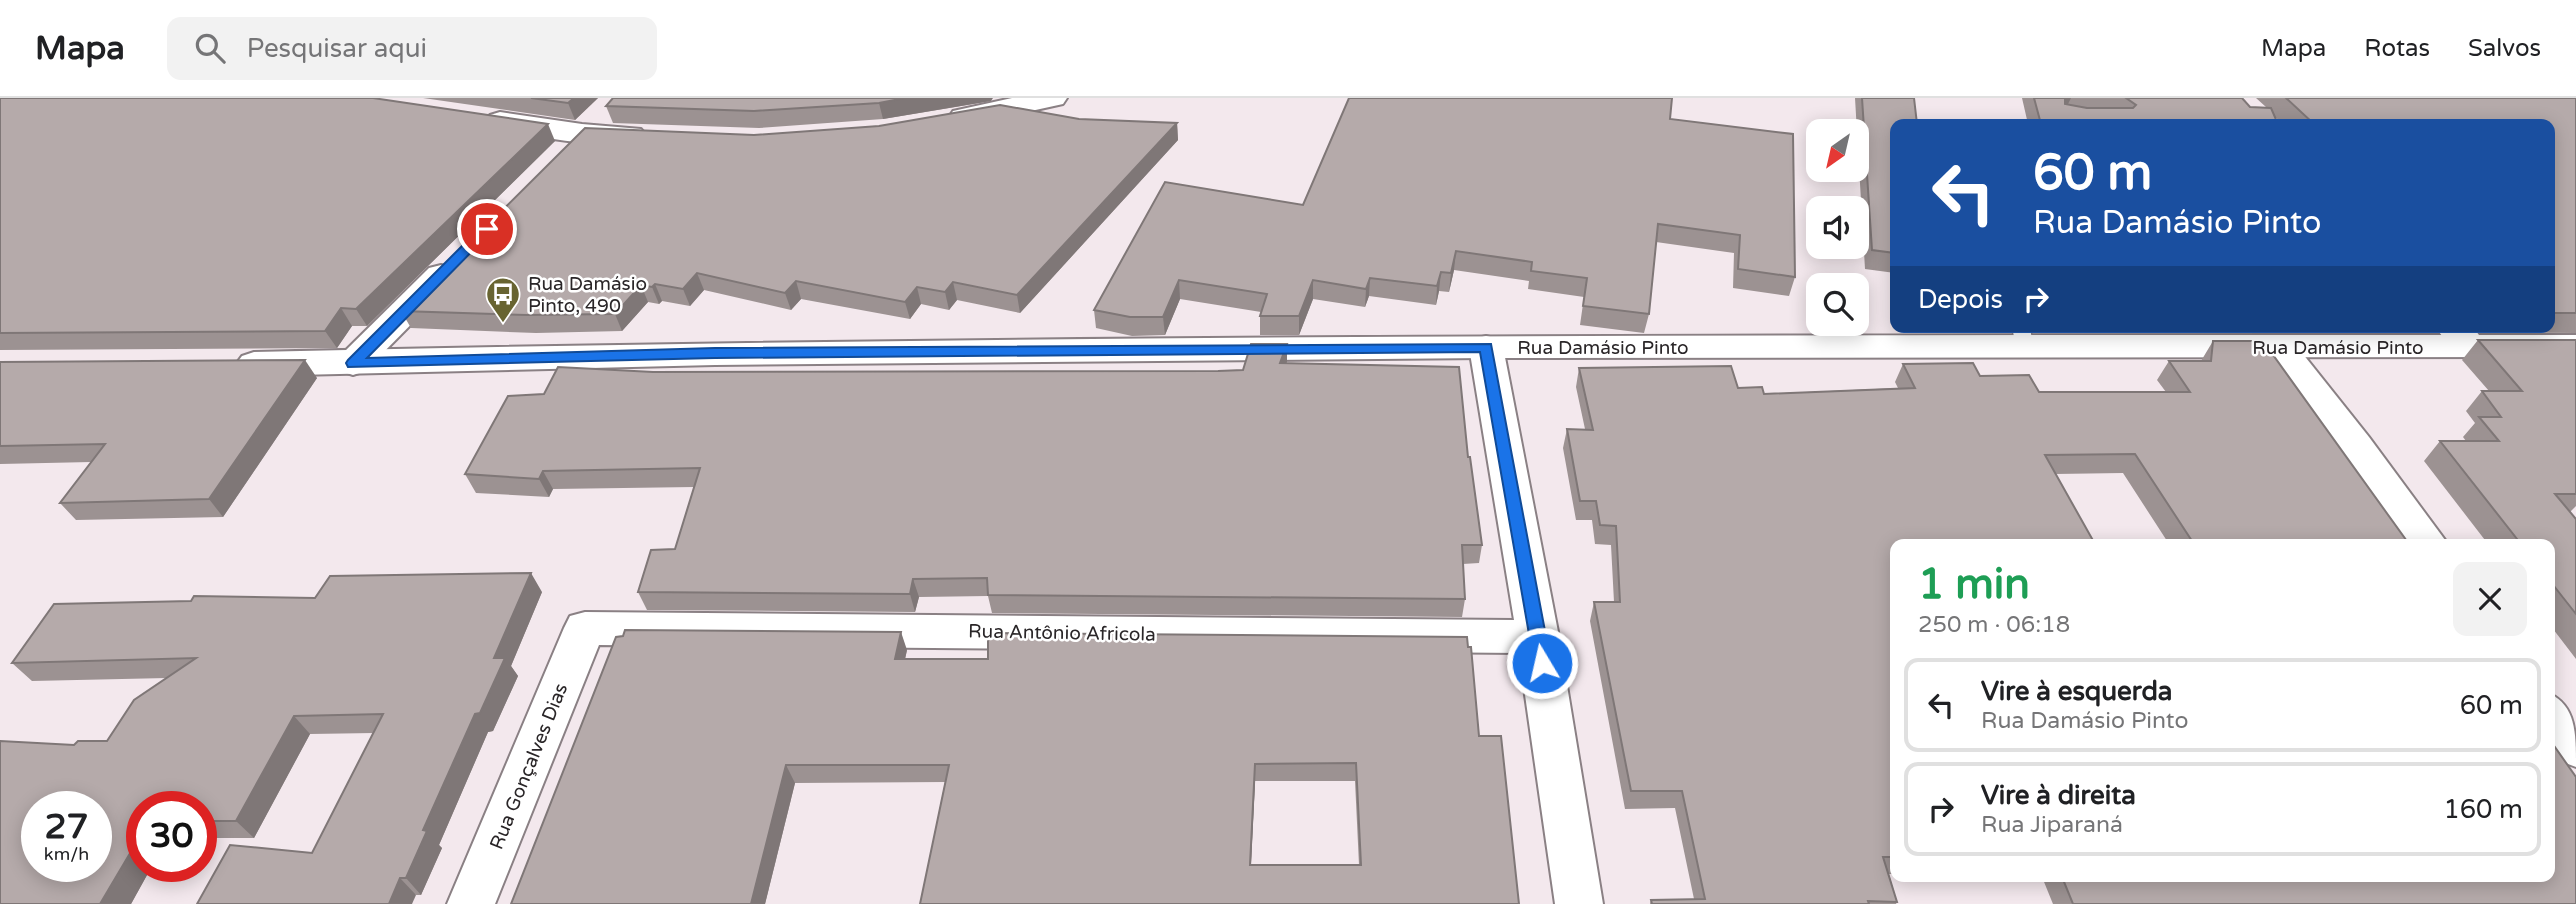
<!DOCTYPE html>
<html lang="pt">
<meta charset="utf-8">
<style>
body{margin:0;font-family:"Varela Round",sans-serif;background:#f2f2f2;color:#202124;height:100vh;display:flex;flex-direction:column;font-size:26px;white-space:nowrap}
*{box-sizing:border-box;margin:0}
p{font-size:23px;color:#757577}
.icon{flex:none;width:38px;height:38px;fill:none;stroke:currentColor;stroke-width:2;stroke-linecap:round;stroke-linejoin:round}
.map{position:relative;flex:1;overflow:hidden}
.panel{position:absolute;left:1890px;top:441px;width:665px;height:343px;display:flex;flex-direction:column;background:#fff;border-radius:14px;box-shadow:0 4px 18px #0003}
.panel>*{flex:none}
.guide{position:absolute;left:1890px;top:21px;width:665px;height:214px;border-radius:14px;box-shadow:0 4px 18px #0003;background:#1a4fa0;color:#fff;overflow:hidden}
.needle{width:46px;rotate:214deg}
.fabs{position:absolute;left:1806px;top:21px;display:grid;gap:14px}
.fabs a{display:grid;place-items:center;width:63px;height:63px;border-radius:14px;background:#fff;box-shadow:0 4px 18px #0003;font-size:35px}
.speed{position:absolute;left:21px;top:693px;display:flex;gap:14px;font-size:35px;font-weight:700;text-align:center}
.speed>*{display:grid;place-content:center;width:91px;height:91px;border-radius:50%;background:#fff;box-shadow:0 4px 18px #0003;line-height:1}
.speed small{font-size:18px;font-weight:400}
.speed .limit{border:10px solid #d22;background:#fff;color:#111}
.pin{position:absolute;display:grid;place-items:center;width:60px;height:60px;color:#fff;margin:-30px;border:4px solid #fff;border-radius:50%;box-shadow:0 2px 7px #0007}
.me{position:absolute;width:77px;margin:-38px;rotate:351deg;stroke-linejoin:round;filter:drop-shadow(0 0 5px #0008)}
.turn{display:flex;align-items:center;gap:24px;height:147px;padding:0 28px;font-size:32px}
.turn .icon{width:91px;height:91px;stroke-width:2.5}
.turn b{display:block;font-size:49px;line-height:60px}
.then{display:flex;align-items:center;height:66px;padding:0 28px;background:#0003;gap:14px;font-size:26px}
.round{display:grid;place-items:center;flex:none;width:74px;height:74px;border-radius:14px;background:#f2f2f2}
.head{display:flex;align-items:center;justify-content:space-between;height:119px;padding:0 28px}
h1{font-size:42px;font-weight:700;line-height:52px;color:#1e9e55}
ul{padding:0;list-style:none}
li{display:flex;align-items:center;gap:21px;height:94px;margin:0 14px 10px;padding:0 14px;border:4px solid #e0e0e0;border-radius:14px}
li div{flex:1}
li b{display:block;font-size:26px}
li em{font-style:normal}
header{display:flex;align-items:center;gap:42px;box-sizing:border-box;height:98px;padding:0 35px;background:#fff;border-bottom:2px solid #e0e0e0}
header strong{font-size:33px}
nav{display:flex;gap:38px;margin-inline-start:auto;font-size:24px}
.search{width:490px;height:63px;background:#f2f2f2;display:flex;align-items:center;gap:18px;box-sizing:border-box;padding:0 24px;border-radius:14px;color:#757577;font-size:26px}
.map>svg:first-child{display:block}
.lines{fill:none;stroke-linecap:round;stroke-linejoin:round}
.service-casing{stroke:#8a8084;stroke-width:3}
.minor-casing{stroke:#8a8084;stroke-width:4}
.tertiary-casing{stroke:#8a8084;stroke-width:4}
.service{fill:#fff;fill-rule:evenodd}
.minor{fill:#fff;fill-rule:evenodd}
.tertiary{fill:#fff;fill-rule:evenodd}
.wall{fill:#9c9292;fill-rule:evenodd}
.shaded-wall{fill:#7f7777}
.building{fill:#b5aaaa;stroke:#7f7777;stroke-width:2;fill-rule:evenodd}
.route{fill:#1a73e8;stroke:#114b97;stroke-width:2}
.labels{text-anchor:middle;stroke-width:5;stroke-linejoin:round;paint-order:stroke}
.poi-label{font-size:19px;fill:#2a2628;stroke:#fff;text-anchor:start}
.street-label{font-size:19px;fill:#2a2628;stroke:#fff}
</style>
<header>
<strong>Mapa</strong>
<div class="search"><svg class="icon" aria-label="search" viewBox="0 0 24 24"><circle cx="10" cy="10" r="6"/><path d="M15 15l6 6"/></svg>Pesquisar aqui</div>
<nav><a>Mapa</a><a>Rotas</a><a>Salvos</a></nav>
</header>
<div class="map">
<svg width="2576" height="806" viewBox="0 0 2576 806">
<rect width="100%" height="100%" fill="#f3e8ed"/>
<g class="lines">
<!-- service casing -->
<g class="service-casing">
<path id="service" d="M2012,229H2030L2033,249L2031,253H2017Z"/>
</g>
<!-- minor casing -->
<g class="minor-casing">
<g id="minor">
<path d="M1012,0H1067L1063,6L963,28L953,25L949,19L953,13Z"/>
<path d="M500,14L582,26L641,31L646,37L641,43C605,52 527,38 490,29L485,23L490,17Z"/>
<path d="M441,167L453,170L457,177L453,184L365,273L353,277L341,273L335,265L341,257L429,170Z"/>
<path d="M2436,229H2473L2488,249L2483,257C2460,263 2448,248 2436,229Z"/>
<path d="M1486,238L1498,241L1503,249L1559,539L1603,806H1555L1519,555L599,547L495,806H447L564,530L570,518L585,514L1514,522L1469,249L1474,241Z"/>
<path d="M2279,238L2291,241L2369,339L2448,446H2407L2262,249L2267,241Z"/>
<path d="M2550,596C2576,608 2576,636 2576,669L2560,663L2550,649Z"/>
</g>
</g>
<!-- tertiary casing -->
<g class="tertiary-casing">
<path id="tertiary" d="M2576,237V259L1486,260L715,267L254,278L242,274L236,266L242,258L254,254C1028,236 1802,237 2576,237Z"/>
</g>
<!-- service -->
<use href="#service" class="service"/>
<!-- minor -->
<use href="#minor" class="minor"/>
<!-- tertiary -->
<use href="#tertiary" class="tertiary"/>
</g>
<!-- wall -->
<g class="wall">
<path d="M0,0L555,43L367,228H352L337,250L0,252Z"/>
<path d="M423,0H598L575,22Z"/>
<path d="M1855,0H1914L1895,26V175L1865,171Z"/>
<path d="M2022,0H2242L2250,9H2266L2256,0H2576V235L2480,234L2476,229H2550V26H2283L2274,18L2278,26H2028Z"/>
<path d="M991,3L883,21L759,30L613,25L606,8Z"/>
<path d="M1079,21L1177,25L1178,42L1020,215L957,202L949,212L921,206L910,221L801,201L791,212L704,192L690,208L662,203L659,206L648,204L622,233L536,235L411,230L401,213L754,37L879,28Z"/>
<path d="M1670,21L1795,179L1789,198L1733,190L1734,155L1656,144L1649,216L1644,235L1580,227L1584,199L1528,191L1529,183L1454,172L1449,194L1439,193L1436,207L1369,198L1365,209L1313,201L1299,237H1260V218L1261,214L1180,201L1165,237L1132,238L1096,230L1094,212L1303,107Z"/>
<path d="M2121,229H2235L2232,235H2142L2123,232Z"/>
<path d="M2478,242H2576V408L2570,414L2576,421V561L2550,527V446H2488L2424,363L2440,343H2466L2463,339L2475,325L2466,313L2482,293H2489L2462,262Z"/>
<path d="M2213,243L2409,446H2169L2123,375L2055,376L1895,446V776H1889L1897,804L1896,806H1650L1651,802L1694,801L1675,710L1625,711L1590,523L1594,504H1614L1611,447L1595,446L1592,422H1576L1563,350L1567,331H1585L1576,289L1579,270L1738,290L1764,296L1898,290L1895,284L1903,266L1980,278L2039,294H2166L2157,282L2169,263H2201Z"/>
<path d="M0,264L317,280L223,419L76,422L60,405L91,364L0,366Z"/>
<path d="M1287,265L1468,359L1482,447L1479,465L1463,466L1465,501L1462,519L992,515L988,498L919,499L915,514L647,512L638,494L675,451L694,389L553,391L549,399L476,395L465,376L544,296L653,274L1218,273L1243,272Z"/>
<path d="M542,494L511,568L518,578L493,633L488,634L439,747L442,750L421,797H416L312,755L374,635L310,636L254,740H201V709H142L152,768L131,806H0L107,643L167,580L32,583L12,565L315,500Z"/>
<path d="M1468,549L1479,638L1519,806H920L945,684L795,685L765,806H511L907,552L905,561H988ZM1255,683H1355L1359,767H1251Z"/>
<path d="M2042,779H2550L2576,806H2053Z"/>
</g>
<!-- shaded-wall -->
<g class="shaded-wall">
<path d="M574,0H598L575,22L568,5Z"/>
<path d="M905,0H993L991,3L883,21L879,5Z"/>
<path d="M2064,0H2071L2065,12Z"/>
<path d="M1177,25L1178,42L1020,215L1017,197Z"/>
<path d="M548,26L555,43L367,228L356,211Z"/>
<path d="M1456,153L1454,172L1449,194L1451,175Z"/>
<path d="M1441,174L1439,193L1436,207L1437,188Z"/>
<path d="M697,175L704,192L690,208L683,191Z"/>
<path d="M1370,180L1369,198L1365,209L1366,191Z"/>
<path d="M1179,182L1180,201L1165,237L1163,219Z"/>
<path d="M1313,182V201L1299,237V218Z"/>
<path d="M796,183L801,201L791,212L785,195Z"/>
<path d="M953,184L957,202L949,212L945,194Z"/>
<path d="M655,186L662,203L659,206L652,189Z"/>
<path d="M641,187L648,204L622,233L615,216Z"/>
<path d="M917,189L921,206L910,221L905,204Z"/>
<path d="M341,210L352,228L337,250L325,233Z"/>
<path d="M1287,246V264L1280,284V265Z"/>
<path d="M305,262L317,280L223,419L209,401Z"/>
<path d="M543,373L553,391L549,399L539,381Z"/>
<path d="M531,475L542,494L511,568L518,578L493,633L488,634L439,747L442,750L421,797L406,780L423,732L494,560Z"/>
<path d="M913,481L919,499L915,514L910,496Z"/>
<path d="M901,534L907,552L901,579L895,561Z"/>
<path d="M294,618L310,636L254,740L236,723Z"/>
<path d="M1255,666V683L1250,784V767Z"/>
<path d="M786,667L795,685L765,806H751Z"/>
<path d="M142,735V768H152L131,806H100Z"/>
<path d="M400,780L416,797L412,806H389Z"/>
</g>
<!-- building -->
<g class="building">
<path d="M0,0H373L548,26L356,211L341,210L325,233L0,235Z"/>
<path d="M531,0H574L568,5Z"/>
<path d="M613,0H905L879,5L754,13L606,8Z"/>
<path d="M1349,0H1672L1670,21L1793,36L1795,179L1738,171L1740,137L1658,126L1649,216L1583,208L1587,180L1531,173L1532,164L1456,153L1451,175L1441,174L1437,188L1370,180L1366,191L1313,182L1299,218H1260L1267,196L1179,182L1163,219H1130L1094,212L1165,84L1303,107Z"/>
<path d="M1862,0H1914L1917,26H1895V155L1872,152Z"/>
<path d="M2034,0H2065V6L2087,10H2133L2136,7L2126,0H2242L2250,9L2271,10L2278,26H2041Z"/>
<path d="M2286,0H2576V215H2550V26H2314Z"/>
<path d="M1000,7L1079,21L1177,25L1017,197L953,184L945,194L917,189L905,204L796,183L785,195L697,175L683,191L655,186L652,189L641,187L615,216L527,217L401,213L585,30L754,37L879,28Z"/>
<path d="M2478,242H2576V396H2555L2576,421V516L2550,483V446H2521L2440,343H2499L2479,319H2501L2482,293H2522Z"/>
<path d="M2213,243H2263L2409,446H2194L2135,356L2045,357L2095,446H1895V759H1883L1897,804L1868,803L1869,806H1652L1651,802L1705,801L1682,693H1631L1594,504H1620L1616,428L1600,427L1596,403H1580L1567,331L1593,332L1579,270L1731,268L1738,290L1762,289L1764,296L1915,290L1903,266L1973,265L1980,278L2029,277L2039,294H2190L2169,263H2211Z"/>
<path d="M1251,246H1287L1280,265L1459,269L1468,359H1470L1482,447H1462L1465,501L988,497L987,480L913,481L910,496L638,494L651,452L675,451L700,370L543,373L539,381L465,376L508,298L544,296L558,269L653,274L1218,273L1243,272Z"/>
<path d="M305,262L209,401L60,405L105,346L0,348V264Z"/>
<path d="M531,475L494,560H505L480,615L475,616L423,732L427,733L406,780H400L389,806H197L230,747L312,755L383,616L294,618L236,723H201V709H142V735L100,806H0V643L74,647L78,643H107L134,602L196,560L12,565L54,506L191,503L194,498L315,500L330,478ZM37,709H96V768H37Z"/>
<path d="M625,532L901,534L895,561H988V535L1467,539L1468,549H1471L1479,638H1501L1519,806H920L949,667H786L751,806H511L616,539L623,538ZM1356,665L1361,767H1250L1255,666Z"/>
<path d="M2550,642L2576,679V806H2073L2062,779H2550Z"/>
</g>
<!-- route -->
<path class="route" d="M487,127L491,128V134L367,260L715,250L1491,246L1551,565L1549,570H1536L1534,565L1480,254L715,260L348,269L346,265L348,262L482,128Z"/>
<!-- icons -->
<defs>
<g id="bus-pin" transform="scale(1.75)"><path d="M0 17L-7.5 6A9.5 9.5 0 1 1 7.5 6Z" fill="#686431" stroke="#fff"/><path d="M-5-6H5V4H4V6H2V4H-2V6H-4V4H-5ZM-3.5-4V0h7V-4ZM-3.5 1.2v1.5H-2V1.2ZM2 1.2v1.5H3.5V1.2Z" fill="#fff"/></g>
</defs>
<g fill-rule="evenodd">
<use href="#bus-pin" x="503" y="196"/>
</g>
<g class="labels">
<!-- poi labels -->
<g class="poi-label">
<text x="528" y="192">Rua Damásio<tspan x="528" dy="22">Pinto, 490</tspan></text>
</g>
<!-- street labels -->
<g class="street-label">
<text x="1603" y="256">Rua Damásio Pinto</text>
<text x="2338" y="256">Rua Damásio Pinto</text>
<text transform="translate(1062 534) rotate(1)" y="7">Rua Antônio Africola</text>
<text transform="translate(528 668) rotate(-68)" y="7">Rua Gonçalves Dias</text>
</g>
</g>
</svg>
<div class="fabs">
<a><svg class="needle" viewBox="-14 -14 28 28"><path d="M0-13l5 13h-10z" fill="#e53935"/><path d="M0 13l5-13h-10z" fill="#757577"/></svg></a>
<a><svg class="icon" aria-label="sound" viewBox="0 0 24 24"><path d="M4 9h4l5-4v14l-5-4H4zM17 9q2 3 0 6"/></svg></a>
<a><svg class="icon" aria-label="search" viewBox="0 0 24 24"><circle cx="10" cy="10" r="6"/><path d="M15 15l6 6"/></svg></a>
</div>
<div class="speed"><div>27<small>km/h</small></div><div class="limit">30</div></div>
<div class="pin" style="left:487px;top:131px;background:#d93025"><svg class="icon" aria-label="arrive" viewBox="0 0 24 24"><path d="M6 21V4h12l-3 4 3 4H6"/></svg></div>
<svg class="me" style="left:1542px;top:565px" viewBox="-20 -20 40 40"><circle r="17" fill="#1a73e8" stroke="#fff" stroke-width="3"/><path d="M0-11L8 9 0 5-8 9z" fill="#fff"/></svg>
<div class="guide">
<div class="turn"><svg class="icon" aria-label="left" viewBox="0 0 24 24"><path d="M17 20v-9H6M10 6l-5 5 5 5"/></svg><div><b>60 m</b>Rua Damásio Pinto</div></div>
<div class="then">Depois<svg class="icon" aria-label="right" viewBox="0 0 24 24"><path d="M7 20v-9h11M14 6l5 5-5 5"/></svg></div>
</div>
<section class="panel">
<div class="head"><div><h1>1 min</h1><p>250 m · 06:18</p></div><a class="round"><svg class="icon" aria-label="close" viewBox="0 0 24 24"><path d="M6 6l12 12M18 6L6 18"/></svg></a></div>
<ul>
<li><svg class="icon" aria-label="left" viewBox="0 0 24 24"><path d="M17 20v-9H6M10 6l-5 5 5 5"/></svg><div><b>Vire à esquerda</b><p>Rua Damásio Pinto</p></div><em>60 m</em></li>
<li><svg class="icon" aria-label="right" viewBox="0 0 24 24"><path d="M7 20v-9h11M14 6l5 5-5 5"/></svg><div><b>Vire à direita</b><p>Rua Jiparaná</p></div><em>160 m</em></li>
</ul>
</section>
</div>
